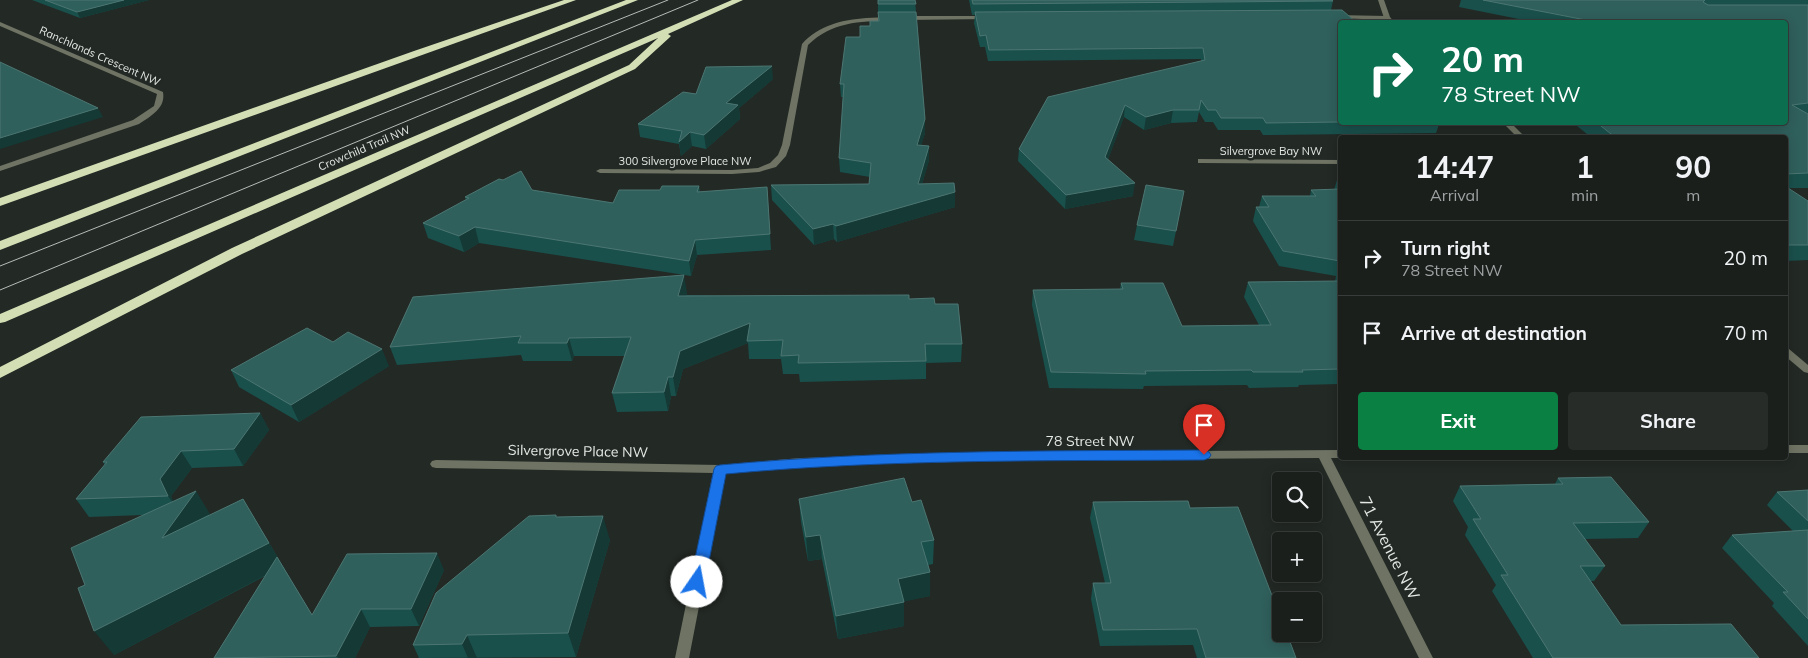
<!DOCTYPE html>
<meta charset="utf-8">
<style>
body{margin:0;font-family:Mulish,sans-serif;background:#272c29;color:#f1f3f6;height:100vh;display:flex;flex-direction:column;font-size:19px;white-space:nowrap}
*{box-sizing:border-box;margin:0}
p{font-size:16px;color:#9fa2a3}
.icon{flex:none;width:28px;height:28px;fill:none;stroke:currentColor;stroke-width:2;stroke-linecap:round;stroke-linejoin:round}
.map{position:relative;flex:1;overflow:hidden}
.details{position:absolute;left:1338px;top:135px;width:450px;height:325px;display:flex;flex-direction:column;background:#1a1f1c;border-radius:5px;box-shadow:0 2px 12px #0003,0 0 0 1px #383d3b}
.details>*{flex:none}
.guide{position:absolute;left:1338px;top:20px;width:450px;height:105px;border-radius:5px;box-shadow:0 2px 12px #0003,0 0 0 1px #383d3b;background:#0b6e4f;color:#fff;overflow:hidden}
.fabs{position:absolute;left:1272px;top:472px;display:grid;gap:10px}
.fabs a{display:grid;place-items:center;width:50px;height:50px;border-radius:5px;background:#1a1f1c;box-shadow:0 2px 12px #0003,0 0 0 1px #383d3b;font-size:25px}
.pin{position:absolute;display:grid;place-items:center;width:42px;height:42px;color:#fff;margin:-51px -21px;border-radius:50% 50% 50% 0;rotate:-45deg;box-shadow:0 0 5px #0007}
.pin .icon{rotate:45deg}
.me{position:absolute;width:55px;margin:-28px;rotate:12deg;stroke-linejoin:round;filter:drop-shadow(0 0 4px #0008)}
.turn{display:flex;align-items:center;gap:18px;height:105px;padding:0 20px;font-size:22px}
.turn .icon{width:65px;height:65px;stroke-width:2.5}
.turn b{display:block;font-size:35px;line-height:42px}
.eta{display:flex;justify-content:space-evenly;align-items:center;height:85px;text-align:center}
.eta b{font-size:30px;font-weight:700;line-height:35px}
.action{display:flex;gap:10px;margin-top:auto;padding:10px 20px}
.action a{flex:1;height:58px;border-radius:5px;background:#0b8043;color:#fff;font-size:20px;font-weight:700;line-height:58px;text-align:center}
.action a+a{background:#272c29;color:#f1f3f6}
ul{padding:0;list-style:none}
li{display:flex;align-items:center;gap:15px;height:75px;padding:0 20px;border-top:1px solid #383d3b}
li div{flex:1}
li b{display:block;font-size:19px}
li em{font-style:normal}
.map>svg:first-child{display:block}
.lines{fill:none;stroke-linecap:round;stroke-linejoin:round}
.minor{fill:#6e7363;fill-rule:evenodd}
.tertiary{fill:#6e7363;fill-rule:evenodd}
.motorway{fill:#d3deb5;fill-rule:evenodd}
.tram{stroke:#b7bcb8;stroke-width:1}
.wall{fill:#1a504c}
.shaded-wall{fill:#153935}
.building{fill:#30605c;stroke:#4c7672}
.route{fill:#1a73e8;stroke:#114b97}
.labels{text-anchor:middle;stroke-width:5;stroke-linejoin:round;paint-order:stroke}
.far-street-label{font-size:11px;fill:#e5e9e6;stroke:#232925}
.street-label{font-size:14px;fill:#e5e9e6;stroke:#232925}
.near-street-label{font-size:16px;fill:#e5e9e6;stroke:#232925}
</style>
<div class="map">
<svg width="1808" height="658" viewBox="0 0 1808 658">
<rect width="100%" height="100%" fill="#232925"/>
<g class="lines">
<!-- minor -->
<g class="minor">
<path d="M1335,15L1387,16L1390,18L1387,20L1337,18L1334,16Z"/>
<path d="M988,16L991,18L990,19L905,20L902,18L905,16Z"/>
<path d="M866,18L890,17L893,19L890,21C859,21 832,22 808,45L790,145L786,156L776,167L759,172L732,174L600,173L596,171L600,169L732,170L758,168L770,163L778,155L782,145L802,44C819,25 842,20 866,18Z"/>
<path d="M0,22L163,92C166,108 151,116 139,124L0,171V166L133,120L154,106L157,94L0,26Z"/>
<path d="M1198,159L1340,160V164L1201,163H1198Z"/>
<rect x="1785" y="445" width="23" height="8"/>
<path d="M1340,450V458H1342H1331L1433,658H1419L1319,458L1027,460L801,466L725,473L689,658H675L713,473L436,468L432,467L430,464L432,461L436,460L720,465L801,458L1027,452Z"/>
</g>
<!-- tertiary -->
<g class="tertiary">
<path d="M1378,0H1384L1390,17L1394,22H1388L1384,18Z"/>
<path d="M1502,122H1510L1526,138H1518Z"/>
<path d="M1785,348L1789,349L1808,365V373L1804,372L1785,356Z"/>
</g>
<!-- motorway -->
<g class="motorway">
<path d="M564,0H576L0,206V198L414,51Z"/>
<path d="M626,0H638L0,250V241Z"/>
<path d="M732,0H743L668,34L671,36L669,38L635,69L242,254L0,378V367L232,248L629,65L658,38L5,322L0,323V314Z"/>
</g>
<!-- tram -->
<g class="tram">
<path d="M0,266L668,0"/>
<path d="M0,290L698,0"/>
</g>
</g>
<!-- wall -->
<g class="wall">
<path d="M32,0H149L80,18Z"/>
<path d="M878,0H915L916,12L925,119V133L921,145L929,146V160L922,184L955,207L837,242L834,239L814,245L772,200L771,185L869,184L870,177L840,172L839,158L843,97H841L840,84L860,37L870,26L878,21Z"/>
<path d="M969,0H1332L1333,1L1331,10L1340,22V122H1440L1436,133L1263,135L1260,130H1218L1213,122H1205L1199,112L1197,122L1171,123L1144,130L1124,117L1108,159L1133,196L1065,209L1018,161L1019,149L1201,61V59L988,61L985,47H980L974,23L975,15H972Z"/>
<path d="M1461,0H1808V188H1787L1808,201V260L1785,261V138H1592L1572,122H1785V22H1534L1459,7Z"/>
<path d="M773,79L739,108L740,119L706,149L692,146L681,156L679,144L640,137L638,124L696,94Z"/>
<path d="M1337,180H1340V384L1299,385L1298,387L1249,388L1247,385L1144,386L1143,389L1049,388L1032,305L1033,290L1120,289L1121,283L1182,326L1259,325L1244,297L1248,282L1335,281L1336,276L1279,266L1253,221L1256,207H1259L1262,196H1310L1311,190H1334Z"/>
<path d="M699,186L700,192L767,187L771,250L697,255L691,276L479,243L464,252L428,238L423,223L466,200L465,197L532,190L613,203L660,190Z"/>
<path d="M1184,191L1173,246L1134,240L1137,225Z"/>
<path d="M687,293L686,295L909,299L935,304L962,344L961,362L926,363V379L800,382L799,374H783L781,359H749L748,343L683,369L676,396H671L668,411L617,412L612,393L625,356H574L572,361H523L521,355L397,365L390,347Z"/>
<path d="M389,366L299,422L239,387L231,370Z"/>
<path d="M260,413L269,430L243,466L192,468L171,496L173,501L210,515L243,499L312,615L444,570L419,626L370,627L355,658H214L265,576L114,655L143,515L89,517L76,499L105,465L103,462Z"/>
<path d="M1558,478L1649,522L1638,538L1585,539L1605,566L1594,581H1591L1621,625L1759,658H1533L1492,591L1496,585L1465,535L1468,527L1453,501L1460,486L1555,484Z"/>
<path d="M1808,490V646L1772,606L1774,603L1722,548L1732,535L1793,531L1767,505L1777,492Z"/>
<path d="M799,499L912,502L934,540L933,564L928,565L930,572V596L904,601V626L838,639L822,559L808,561L801,522Z"/>
<path d="M1093,502L1190,508L1296,658H1197L1193,645L1100,646L1091,599L1093,583H1105L1090,518Z"/>
<path d="M557,517L610,540L576,657L419,658L413,645Z"/>
</g>
<!-- shaded-wall -->
<g class="shaded-wall">
<path d="M124,0H149L80,18L77,12Z"/>
<path d="M772,66L773,79L739,108L740,119L706,149L704,135L726,103Z"/>
<path d="M1125,105L1124,117L1104,170L1105,157Z"/>
<path d="M98,108L103,117L0,149V138Z"/>
<path d="M1173,110L1171,123L1144,130L1146,117Z"/>
<path d="M925,119V133L917,159V145Z"/>
<path d="M690,132L692,146L681,156L679,142Z"/>
<path d="M929,146V160L918,198V184Z"/>
<path d="M1135,183L1133,196L1065,209L1066,195Z"/>
<path d="M955,192V207L837,242L836,226Z"/>
<path d="M833,224L834,239L814,245L813,229Z"/>
<path d="M475,227L479,243L464,252L459,236Z"/>
<path d="M695,240L697,255L691,276L689,261Z"/>
<path d="M684,275L687,293L681,313L678,296Z"/>
<path d="M750,323L747,341L748,343L683,369L676,396L673,377L680,351Z"/>
<path d="M569,338L574,356L572,361L567,343Z"/>
<path d="M382,349L389,366L299,422L291,405Z"/>
<path d="M668,377L671,396L668,411L664,392Z"/>
<path d="M260,413L269,430L243,466L234,449Z"/>
<path d="M181,451L192,468L171,496L180,513L196,491L210,514L162,538L180,513L168,496L160,479Z"/>
<path d="M603,516L610,540L576,657L568,633Z"/>
<path d="M820,535L822,559L808,561L806,537Z"/>
<path d="M269,543L283,566L114,655L94,631Z"/>
<path d="M437,553L444,570L419,626L411,609Z"/>
<path d="M930,572V596L898,603V579Z"/>
<path d="M904,602V626L838,639L836,616Z"/>
<path d="M361,609L370,627L355,658H338L336,656Z"/>
<path d="M467,635L477,658H468L462,644Z"/>
</g>
<!-- building -->
<g class="building">
<path d="M45,0H124L77,12Z"/>
<path d="M878,0H915L916,4H878Z"/>
<path d="M972,0H1332L1333,1L973,4Z"/>
<path d="M1483,0H1705L1703,2L1708,5H1808V103L1792,105L1808,114V173L1785,174V138H1616L1596,122H1785V22H1596Z"/>
<path d="M1342,10L1356,22H1340V122L1266,123L1263,118H1221L1216,110H1208L1201,100L1199,110H1173L1146,117L1125,105L1105,157L1135,183L1066,195L1019,149L1048,97L1205,60L1203,48L989,50L986,35L980,36L975,12Z"/>
<path d="M878,12H916L925,119L917,145L929,146L918,184L954,183L955,192L836,226L833,224L813,229L771,185L869,184L871,163L839,158L844,84H840L846,37H860V26H870V21H879Z"/>
<path d="M0,62L98,108L0,138Z"/>
<path d="M772,66L726,103L738,105L704,135L690,132L679,142L682,131L638,124L683,92L696,94L706,67Z"/>
<path d="M521,171L532,190L613,203L619,190H660L662,186H699L697,192L767,187L770,234L695,240L689,261L475,227L459,236L423,223L469,198L465,197L499,179L503,180Z"/>
<path d="M1146,185L1184,191L1176,231L1137,225Z"/>
<path d="M1785,186L1808,201V245H1785Z"/>
<path d="M1340,189V261L1283,251L1256,207H1269L1262,196H1316L1311,190Z"/>
<path d="M1340,267V369L1302,370L1303,372H1253L1251,370L1145,371L1146,374L1051,372L1033,290L1123,289L1121,283H1163L1182,326L1271,325L1248,282L1339,281Z"/>
<path d="M684,275L678,296L909,295V299L934,298L935,304H958L962,344H925L926,361L798,363L799,355L781,356L783,340L747,341L750,323L680,351L673,377H668L664,392L612,393L631,337L569,338L567,343H518L521,336L390,347L413,297Z"/>
<path d="M307,328L333,342L348,332L382,349L291,405L231,370Z"/>
<path d="M260,413L234,449L181,451L160,479L168,496L76,499L107,462H103L141,417Z"/>
<path d="M1611,477L1649,522L1573,523L1605,566H1580L1621,625L1731,624L1759,658H1553L1501,575H1508L1473,519H1481L1460,486L1563,484L1558,478Z"/>
<path d="M904,478L912,502L921,500L934,540L921,542L930,572L898,579L904,602L836,616L820,535L806,537L799,499Z"/>
<path d="M1808,490V521L1777,492Z"/>
<path d="M196,491L162,538L243,499L269,543L94,631L78,588L85,585L71,548Z"/>
<path d="M1188,501L1190,508L1238,507L1281,619V634H1287L1296,658H1206L1197,629L1103,630L1093,583H1111L1093,502Z"/>
<path d="M556,515V517L603,516L568,633L467,635L462,644L413,645L436,593L529,516Z"/>
<path d="M1808,530V619L1783,592H1788L1732,535Z"/>
<path d="M437,553L411,609H361L336,656L214,658L277,557L312,615L347,554Z"/>
</g>
<!-- route -->
<path class="route" d="M1204,450L1209,452L1211,455L1209,458L1204,460C1045,461 885,459 726,474L705,582L703,587L697,589L692,587L690,582L714,469L716,466L720,465C881,450 1043,451 1204,450Z"/>
<g class="labels">
<!-- far-street labels -->
<g class="far-street-label">
<text transform="translate(100 56) rotate(24)" y="4">Ranchlands Crescent NW</text>
<text transform="translate(364 148) rotate(-23)" y="4">Crowchild Trail NW</text>
<text x="1271" y="155">Silvergrove Bay NW</text>
<text x="685" y="165">300 Silvergrove Place NW</text>
</g>
<!-- street labels -->
<g class="street-label">
<text x="1090" y="446">78 Street NW</text>
<text transform="translate(578 451) rotate(1)" y="5">Silvergrove Place NW</text>
</g>
<!-- near-street labels -->
<g class="near-street-label">
<text transform="translate(1390 548) rotate(63)" y="6">71 Avenue NW</text>
</g>
</g>
</svg>
<div class="fabs">
<a><svg class="icon" aria-label="search" viewBox="0 0 24 24"><circle cx="10" cy="10" r="6"/><path d="M15 15l6 6"/></svg></a>
<a>+</a>
<a>−</a>
</div>
<div class="pin" style="left:1204px;top:455px;background:#d93025"><svg class="icon" aria-label="arrive" viewBox="0 0 24 24"><path d="M6 21V4h12l-3 4 3 4H6"/></svg></div>
<svg class="me" style="left:697px;top:582px" viewBox="-20 -20 40 40"><circle r="19" fill="#fff"/><path d="M0-13L10 11 0 6-10 11z" fill="#1a73e8"/></svg>
<div class="guide">
<div class="turn"><svg class="icon" aria-label="right" viewBox="0 0 24 24"><path d="M7 20v-9h11M14 6l5 5-5 5"/></svg><div><b>20 m</b>78 Street NW</div></div>
</div>
<section class="details">
<div class="eta">
<div><b>14:47</b><p>Arrival</p></div>
<div><b>1</b><p>min</p></div>
<div><b>90</b><p>m</p></div>
</div>
<ul>
<li><svg class="icon" aria-label="right" viewBox="0 0 24 24"><path d="M7 20v-9h11M14 6l5 5-5 5"/></svg><div><b>Turn right</b><p>78 Street NW</p></div><em>20 m</em></li>
<li><svg class="icon" aria-label="arrive" viewBox="0 0 24 24"><path d="M6 21V4h12l-3 4 3 4H6"/></svg><div><b>Arrive at destination</b></div><em>70 m</em></li>
</ul>
<div class="action"><a>Exit</a><a>Share</a></div>
</section>
</div>
